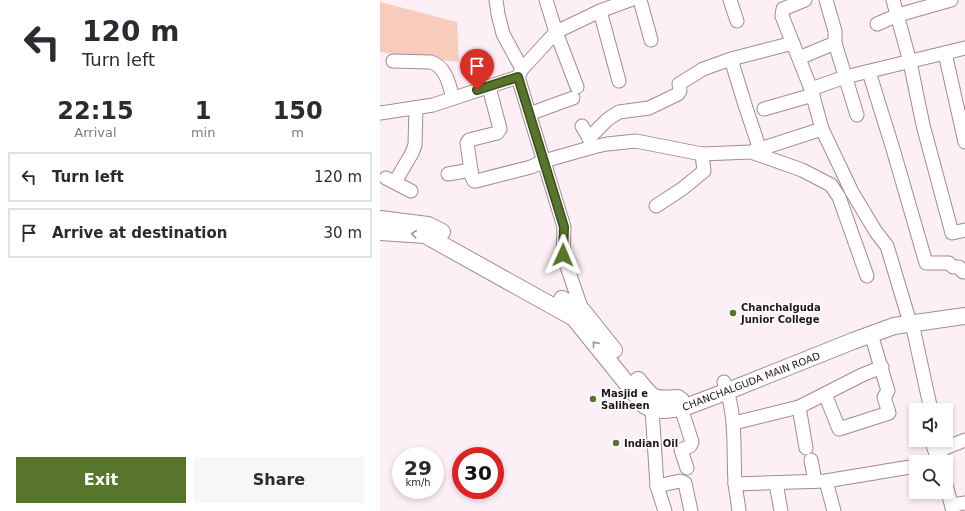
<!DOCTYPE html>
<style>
body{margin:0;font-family:"DejaVu Sans",sans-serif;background:#f7f7f7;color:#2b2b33;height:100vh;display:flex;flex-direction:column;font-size:15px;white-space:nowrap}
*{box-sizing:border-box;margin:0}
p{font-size:13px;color:#7c7c81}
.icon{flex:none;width:22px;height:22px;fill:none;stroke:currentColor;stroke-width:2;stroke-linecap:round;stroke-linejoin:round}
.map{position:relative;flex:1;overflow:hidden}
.details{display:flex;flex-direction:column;background:#fff;width:380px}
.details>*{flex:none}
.banner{background:#fff;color:#2b2b33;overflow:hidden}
.fabs{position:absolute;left:529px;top:403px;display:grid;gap:8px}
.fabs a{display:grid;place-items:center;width:44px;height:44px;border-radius:0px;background:#fff;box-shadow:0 2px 6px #0003;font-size:20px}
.speed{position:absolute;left:12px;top:447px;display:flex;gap:8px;font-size:20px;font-weight:700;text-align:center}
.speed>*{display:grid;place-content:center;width:52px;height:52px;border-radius:50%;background:#fff;box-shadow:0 2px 6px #0003;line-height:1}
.speed small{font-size:10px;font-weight:400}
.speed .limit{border:6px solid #d22;background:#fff;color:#111}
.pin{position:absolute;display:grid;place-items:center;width:34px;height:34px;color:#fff;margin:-41px -17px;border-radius:50% 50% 50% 0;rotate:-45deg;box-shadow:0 0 4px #0007}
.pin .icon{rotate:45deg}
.me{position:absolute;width:44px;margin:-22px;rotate:1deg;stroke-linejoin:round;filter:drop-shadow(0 0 3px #0008)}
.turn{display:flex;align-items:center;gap:14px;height:84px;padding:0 16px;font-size:18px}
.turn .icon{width:52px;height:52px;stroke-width:2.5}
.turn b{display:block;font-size:28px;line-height:34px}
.eta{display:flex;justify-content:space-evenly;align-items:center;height:68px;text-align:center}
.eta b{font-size:24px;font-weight:700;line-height:28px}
.cta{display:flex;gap:8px;margin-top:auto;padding:8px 16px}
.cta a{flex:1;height:46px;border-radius:0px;background:#58762b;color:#fff;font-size:16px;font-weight:700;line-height:46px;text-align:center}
.cta a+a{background:#f7f7f7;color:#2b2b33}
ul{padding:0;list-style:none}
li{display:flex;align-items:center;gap:12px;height:50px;margin:0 8px 6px;padding:0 8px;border:2px solid #e1e1e2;border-radius:0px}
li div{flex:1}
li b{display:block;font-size:15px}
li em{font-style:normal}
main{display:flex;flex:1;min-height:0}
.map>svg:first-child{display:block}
.green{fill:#f8ccbb}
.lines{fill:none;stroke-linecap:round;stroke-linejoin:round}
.minor-casing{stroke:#a58998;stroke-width:15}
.major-casing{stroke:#a58998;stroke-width:18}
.minor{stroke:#fff;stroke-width:13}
.major{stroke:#fff;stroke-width:16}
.oneway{stroke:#9b9698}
.route-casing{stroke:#394d1c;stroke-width:10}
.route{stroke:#58762b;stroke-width:7}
.poi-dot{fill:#58762b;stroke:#fff;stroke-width:1.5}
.labels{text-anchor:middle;stroke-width:3;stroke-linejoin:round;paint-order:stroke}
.poi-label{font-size:10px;font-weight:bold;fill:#20151b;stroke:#fff;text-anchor:start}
.street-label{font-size:10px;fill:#20151b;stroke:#fff}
</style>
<main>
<section class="details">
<div class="banner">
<div class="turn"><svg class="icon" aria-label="left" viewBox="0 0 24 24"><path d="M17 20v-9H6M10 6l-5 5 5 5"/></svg><div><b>120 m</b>Turn left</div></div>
</div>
<div class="eta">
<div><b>22:15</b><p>Arrival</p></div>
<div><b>1</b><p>min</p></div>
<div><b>150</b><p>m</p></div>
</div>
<ul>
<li><svg class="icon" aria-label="left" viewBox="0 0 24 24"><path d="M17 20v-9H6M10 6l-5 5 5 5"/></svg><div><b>Turn left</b></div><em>120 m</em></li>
<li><svg class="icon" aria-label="arrive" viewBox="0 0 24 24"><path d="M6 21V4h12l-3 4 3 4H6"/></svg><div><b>Arrive at destination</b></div><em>30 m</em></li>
</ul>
<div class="cta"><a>Exit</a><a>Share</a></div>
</section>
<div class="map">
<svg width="585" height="511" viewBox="0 0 585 511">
<rect width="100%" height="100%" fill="#fceff5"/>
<!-- green -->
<path class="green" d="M0,2L77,22L79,62L0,52Z"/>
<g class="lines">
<!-- minor casing -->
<g class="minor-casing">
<g id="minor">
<path d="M116,0L118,14L123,34L142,69"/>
<path d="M166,0L176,32L197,87"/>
<path d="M260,0L271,40"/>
<path d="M350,0L357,21"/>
<path d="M425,0L403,9L402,16L431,89L442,129L472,192L496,232L507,246L528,316L532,323L551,410"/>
<path d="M446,0L455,31V43L477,115"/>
<path d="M513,0L530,62L543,125L572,233L585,230"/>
<path d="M220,11L239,81"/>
<path d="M497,24L518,15L571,0"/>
<path d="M565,53L585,142"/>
<path d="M419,58L455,43"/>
<path d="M351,59L413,43"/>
<path d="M13,61L51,62C66,67 69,84 73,98"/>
<path d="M489,72L513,149L546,263H569L573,267H579L583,272H585"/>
<path d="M109,87L120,129L117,133L89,140L87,143L92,177L94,181H96L151,167L164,161L213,147L227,144L256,141L322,154L371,152L442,129"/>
<path d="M431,89L465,77L585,48"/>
<path d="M384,109L433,95"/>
<path d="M0,113L53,105L138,77"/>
<path d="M149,114L193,98"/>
<path d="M202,126L209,138"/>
<path d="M213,147L209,138L228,119L239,112L269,108L298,94L300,91L299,84L323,69L351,59L365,105L380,150"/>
<path d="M371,152L422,170L451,185L459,197L487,276"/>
<path d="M68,174L91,170"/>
<path d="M6,178L31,191"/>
<path d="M15,182L32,153L35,145L36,108"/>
<path d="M276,206L302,189L324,171L322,154"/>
<path d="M198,314L202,310L183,255L184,227L138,77L142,69L176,32L220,11L250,0"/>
<path d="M344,382C357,415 353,449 355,483C356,492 358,502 359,511"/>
<path d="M445,394L459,429L509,413L504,397L508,391L491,334"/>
<path d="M302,399L303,414L312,442L310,446L301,450L307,468"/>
<path d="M274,400L272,409L277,486L285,511"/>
<path d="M419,407L426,448"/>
<path d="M354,423L419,407L482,375L502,367"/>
<path d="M551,440L559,462"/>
<path d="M556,455L565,448L585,440"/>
<path d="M431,460L435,481"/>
<path d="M446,481L454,511"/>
<path d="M396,483L401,511"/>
<path d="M355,484L446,481L536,466"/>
<path d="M566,485L573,511"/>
<path d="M277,486L300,481L305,483L311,511"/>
<path d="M572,505L585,503"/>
</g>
</g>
<!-- major casing -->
<g class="major-casing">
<g id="major">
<path d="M0,219L48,225L62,232"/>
<path d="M0,232L45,235L194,318L265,406L272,409L284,410L303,408L348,391L473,341L514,326L585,316"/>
<path d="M182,299L202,310L234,350"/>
<path d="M258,380C273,399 273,400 298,398"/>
</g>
</g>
<!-- minor -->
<use href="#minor" class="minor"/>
<!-- major -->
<use href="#major" class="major"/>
</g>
<!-- one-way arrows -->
<defs><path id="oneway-chevron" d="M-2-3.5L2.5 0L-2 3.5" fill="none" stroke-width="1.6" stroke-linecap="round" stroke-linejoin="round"/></defs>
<g class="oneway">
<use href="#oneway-chevron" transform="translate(34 234) rotate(-175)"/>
<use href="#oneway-chevron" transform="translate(215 344) rotate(-129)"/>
</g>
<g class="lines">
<!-- route casing -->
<g class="route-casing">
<path id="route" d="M97,90L138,77L184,227L183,255"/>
</g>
<!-- route -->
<use href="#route" class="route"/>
</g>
<!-- markers -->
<g class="poi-dot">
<circle cx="353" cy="313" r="4"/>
<circle cx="213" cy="399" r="4"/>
<circle cx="236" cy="443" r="4"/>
</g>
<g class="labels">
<!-- poi labels -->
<g class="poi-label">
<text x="361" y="311">Chanchalguda<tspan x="361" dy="12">Junior College</tspan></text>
<text x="221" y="397">Masjid e<tspan x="221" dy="12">Saliheen</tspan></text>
<text x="244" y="447">Indian Oil</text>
</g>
<!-- street labels -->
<g class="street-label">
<text transform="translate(371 381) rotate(-21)" y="4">CHANCHALGUDA MAIN ROAD</text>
</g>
</g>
</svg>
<div class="fabs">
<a><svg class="icon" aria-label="sound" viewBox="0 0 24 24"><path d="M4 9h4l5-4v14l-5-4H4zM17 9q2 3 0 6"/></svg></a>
<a><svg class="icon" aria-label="search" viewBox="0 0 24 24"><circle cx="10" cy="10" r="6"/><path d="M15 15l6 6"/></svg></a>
</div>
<div class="speed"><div>29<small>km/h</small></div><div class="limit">30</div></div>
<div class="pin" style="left:97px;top:90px;background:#d93025"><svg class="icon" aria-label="arrive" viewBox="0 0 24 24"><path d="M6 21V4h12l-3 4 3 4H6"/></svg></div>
<svg class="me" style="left:183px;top:255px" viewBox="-20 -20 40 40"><path d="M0-17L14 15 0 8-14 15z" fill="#58762b" stroke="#fff" stroke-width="4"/></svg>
</div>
</main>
